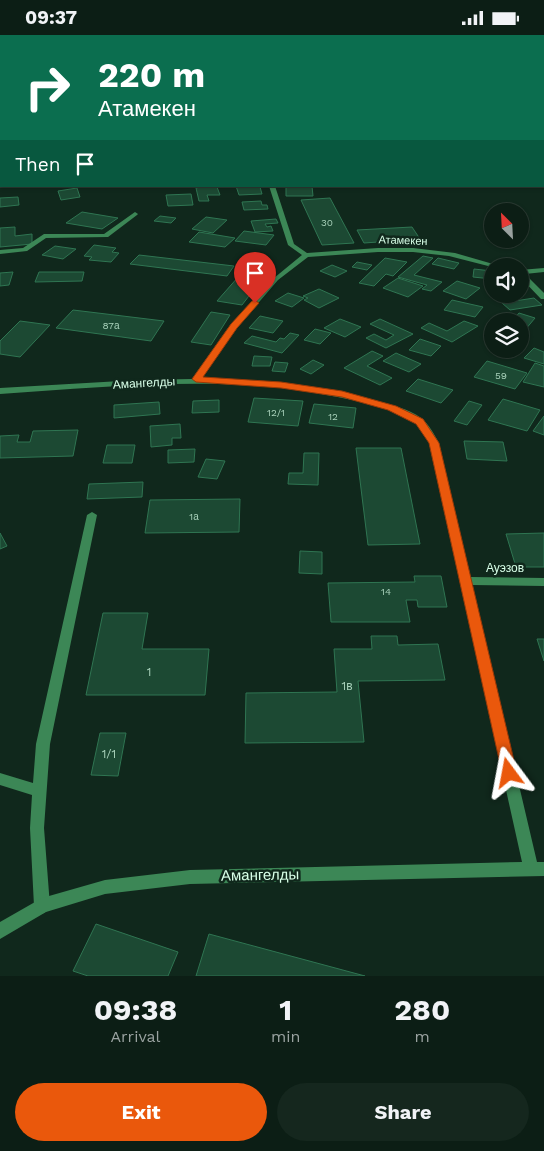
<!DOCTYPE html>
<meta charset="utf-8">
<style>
body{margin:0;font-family:"Work Sans",sans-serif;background:#15271e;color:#f1f3f6;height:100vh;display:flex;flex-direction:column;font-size:19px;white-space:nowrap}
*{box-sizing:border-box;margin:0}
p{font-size:16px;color:#9aa2a0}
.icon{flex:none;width:28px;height:28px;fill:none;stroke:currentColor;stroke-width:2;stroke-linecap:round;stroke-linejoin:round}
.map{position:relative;height:941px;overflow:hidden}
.sheet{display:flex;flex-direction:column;background:#0c1e15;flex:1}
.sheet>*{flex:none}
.guide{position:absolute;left:0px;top:0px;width:545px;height:152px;box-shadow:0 1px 4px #0004,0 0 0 1px #2c3c34;background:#0b6e4f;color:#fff;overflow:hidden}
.needle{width:32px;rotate:336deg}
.fabs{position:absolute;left:484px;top:168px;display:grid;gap:10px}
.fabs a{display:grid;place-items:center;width:45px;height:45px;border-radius:50%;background:#0c1e15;box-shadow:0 1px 4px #0004,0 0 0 1px #2c3c34;font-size:25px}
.pin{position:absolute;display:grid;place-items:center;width:42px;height:42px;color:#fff;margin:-51px -21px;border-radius:50% 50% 50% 0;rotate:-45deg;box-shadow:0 0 5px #0007}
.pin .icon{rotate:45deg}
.me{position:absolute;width:55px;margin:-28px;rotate:347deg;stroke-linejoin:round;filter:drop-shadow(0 0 4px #0008)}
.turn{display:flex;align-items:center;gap:18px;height:105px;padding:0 15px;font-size:22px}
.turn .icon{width:65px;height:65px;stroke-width:2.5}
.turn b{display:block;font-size:35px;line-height:42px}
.then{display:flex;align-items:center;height:48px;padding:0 15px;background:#0003;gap:10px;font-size:19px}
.eta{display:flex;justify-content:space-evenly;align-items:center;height:85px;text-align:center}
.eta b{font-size:30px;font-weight:700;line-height:35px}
.cta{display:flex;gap:10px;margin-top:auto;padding:10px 15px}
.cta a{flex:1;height:58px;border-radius:30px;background:#ea580c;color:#fff;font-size:20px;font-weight:700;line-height:58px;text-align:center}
.cta a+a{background:#15271e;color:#f1f3f6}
.status{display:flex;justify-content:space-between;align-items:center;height:35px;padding:0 25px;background:#0c1e15;direction:ltr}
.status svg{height:14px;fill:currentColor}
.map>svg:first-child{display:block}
.building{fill:#1c4933;stroke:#2f7552}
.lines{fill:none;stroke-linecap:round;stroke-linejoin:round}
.lane{fill:#3c8756;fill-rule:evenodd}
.street{fill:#3c8756;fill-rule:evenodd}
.route{fill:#ea580c;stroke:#983908}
.labels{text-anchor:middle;stroke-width:5;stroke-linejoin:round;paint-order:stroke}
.number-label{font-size:10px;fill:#a9d2bb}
.far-street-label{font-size:11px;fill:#d8ffe8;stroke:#10281c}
.street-label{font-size:12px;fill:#d8ffe8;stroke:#10281c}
.near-number-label{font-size:12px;fill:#a9d2bb}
.near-street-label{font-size:15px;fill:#d8ffe8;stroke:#10281c}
</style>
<div class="status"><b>09:37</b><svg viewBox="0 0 49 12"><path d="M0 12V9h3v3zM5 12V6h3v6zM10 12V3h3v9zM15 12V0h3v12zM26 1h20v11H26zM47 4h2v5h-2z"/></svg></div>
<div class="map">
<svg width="544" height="941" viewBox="0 0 544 941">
<rect width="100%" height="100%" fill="#10281c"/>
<!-- building -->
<g class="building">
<path d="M206,151H224L217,152L220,160H207L209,166H199L196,153Z"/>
<path d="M236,151H271V152H260L262,159L239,160Z"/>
<path d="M286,151H312L313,161H286Z"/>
<path d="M77,153L80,162L61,165L58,156Z"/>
<path d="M191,159L193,170L168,171L166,160Z"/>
<path d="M18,162L19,170L0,172V163Z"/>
<path d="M330,163L354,208L322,210L301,165Z"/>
<path d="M261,166L262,170H267L268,174L244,175L242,167Z"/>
<path d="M82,177L118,183L102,194L66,188Z"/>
<path d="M160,181L176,183L171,188L154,186Z"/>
<path d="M206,182L227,185L213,198L192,194Z"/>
<path d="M276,184L278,188L265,189L267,192L271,191L273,196L255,197L251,186Z"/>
<path d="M15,192V201L32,199V209L0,212V193Z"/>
<path d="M412,192L420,204L364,208L357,195Z"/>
<path d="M244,196L274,200L266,210L235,206Z"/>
<path d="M199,197L235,203L225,212L189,207Z"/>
<path d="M94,210L116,213L112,217L119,218L111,227L89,225L92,222L84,221Z"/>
<path d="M55,211L76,214L63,224L42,220Z"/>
<path d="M139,220L234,231L227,241L130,229Z"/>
<path d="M423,221L433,223L414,240L442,247L431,256L422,254L427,250L398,242Z"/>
<path d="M385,223L407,227L393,241L386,239L374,251L359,248Z"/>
<path d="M438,223L459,228L454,234L432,229Z"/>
<path d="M357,227L372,230L367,235L352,232Z"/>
<path d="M332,230L347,236L335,242L320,236Z"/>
<path d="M474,234L492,236V244L473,242Z"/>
<path d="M13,237L9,250L0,251V238Z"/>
<path d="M39,237H84L82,246L35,247Z"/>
<path d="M239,241L262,244L242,270L217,266Z"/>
<path d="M398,243L423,251L408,262L383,253Z"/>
<path d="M457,246L480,253L466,264L443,256Z"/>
<path d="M319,254L339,263L319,273L304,265L308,263L303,261Z"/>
<path d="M288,258L304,263L292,272L275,266Z"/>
<path d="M534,263L542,270L510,275L502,268Z"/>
<path d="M452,265L483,272L475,282L444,275Z"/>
<path d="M73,275L164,286L151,306L56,293Z"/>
<path d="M211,277L230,280L211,310L191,307Z"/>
<path d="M519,278L535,283L525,295L520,294V286H503L506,284L513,285Z"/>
<path d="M260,281L283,286L273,298L249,293Z"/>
<path d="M340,284L361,292L345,302L324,293Z"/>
<path d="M380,284L413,299L386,313L366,303L374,299L386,305L394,300L370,289Z"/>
<path d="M20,286L50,290L20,322L0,319V306Z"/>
<path d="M464,286L478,291L452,307L421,293L429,288L447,296Z"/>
<path d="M315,294L331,298L320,309L304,305Z"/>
<path d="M290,298L299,300L282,318L244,308L252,301L276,307L280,303L284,304Z"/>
<path d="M420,304L441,311L431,321L409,315Z"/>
<path d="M534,313L544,317V329L524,323Z"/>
<path d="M372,316L383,321L367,331L392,343L380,350L344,333Z"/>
<path d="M396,318L421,329L409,337L383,326Z"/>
<path d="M254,321L272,322L270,331H252Z"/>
<path d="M313,325L324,330L311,339L300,334Z"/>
<path d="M487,326L527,338L515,354L474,342Z"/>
<path d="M275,327L288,328L285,337L272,336Z"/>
<path d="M535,328L544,331V352L523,347Z"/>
<path d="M418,344L453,355L441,368L406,356Z"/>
<path d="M254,363L303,366L298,391L248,387Z"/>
<path d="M503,364L540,375L527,396L488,385Z"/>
<path d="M219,365V377L192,378L193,366Z"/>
<path d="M469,366L482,370L467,390L454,386Z"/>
<path d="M159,367L160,379L114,383V370Z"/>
<path d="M314,369L356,373L353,393L309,388Z"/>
<path d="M544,381V400L533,396Z"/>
<path d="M180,389L181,403H172V410L151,412L150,391Z"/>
<path d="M78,395L73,421L0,423V401L19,400L17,407H30L33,396Z"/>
<path d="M464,406L503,407L507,426L467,424Z"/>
<path d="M107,410H135L132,428H103Z"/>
<path d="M356,413H401L420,509L368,510Z"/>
<path d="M195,414L194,427L168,428V415Z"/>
<path d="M304,418H319L318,450L288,449L289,438H303Z"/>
<path d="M206,424L225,426L217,444L198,442Z"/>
<path d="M143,447L142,462L87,464L89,449Z"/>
<path d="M240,464L239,497L145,498L150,465Z"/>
<path d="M0,498L7,511L0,514Z"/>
<path d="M544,498V532H516L506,499Z"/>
<path d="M300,516L322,517V539L299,538Z"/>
<path d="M414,541H441L447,572H418L417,565H406L410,587H331L328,548L415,547Z"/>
<path d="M103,578H148L142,614H209L205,660H86Z"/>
<path d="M371,601H397L398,610L438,609L445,645L358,646L364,707L245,708L246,658L337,657L334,614H372Z"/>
<path d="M537,604H544V626Z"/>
<path d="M100,698H126L118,741L91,740Z"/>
<path d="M96,889L178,917L168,941H88L73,936Z"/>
<path d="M209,899L365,941H196Z"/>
</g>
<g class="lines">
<!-- lane -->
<g class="lane">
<rect x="0" y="4" width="1" height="2"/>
<path d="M135,177L138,179L137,180L108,202L46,203L27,216L0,219V215L23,213L44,199H104Z"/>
<path d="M92,477L97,480L50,709L44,793L50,871L47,876L42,879L37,876L34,871L30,793L32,760L0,750V738L33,748L36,709L87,480Z"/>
</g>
<!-- street -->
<g class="street">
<path d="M269,151H275L294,209L307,218L378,213H413L455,218L500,231L492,232L449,221L413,217H378L308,222L278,245L237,293L200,344C259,344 318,350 375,366C390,370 408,373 421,383C429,389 434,399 439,408L470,542L544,543V551L472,550L537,827H544V841L190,849L105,859L46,877L0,904V887L42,863L105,845L190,835L522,827L429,408C426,401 422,394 417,389C402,375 376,371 357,366C329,360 302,355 274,352C183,344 91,353 0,359V353L138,345L192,344L231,289L274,243L302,220L288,210Z"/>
<path d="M544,233V237L525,239L544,258V264H541L520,242V235Z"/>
</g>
</g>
<!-- route -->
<path class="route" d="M255,265L259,268L237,293L203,342L281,347L342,356L396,371L423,384L439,408L517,738L515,743L509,745L504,743L502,738L429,408L416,389L388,375L342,362L281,353L196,347L192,344L231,289L252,266Z"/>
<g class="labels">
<!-- number labels -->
<g class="number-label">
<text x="327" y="191">30</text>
<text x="111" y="294">87а</text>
<text x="501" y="344">59</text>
<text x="276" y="381">12/1</text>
<text x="333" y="385">12</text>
<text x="194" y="485">1а</text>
<text x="386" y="560">14</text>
</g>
<!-- far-street labels -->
<g class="far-street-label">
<text transform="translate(403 205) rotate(2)" y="4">Атамекен</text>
</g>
<!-- street labels -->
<g class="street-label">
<text transform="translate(144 348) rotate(-3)" y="4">Амангелды</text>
<text x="505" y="537">Ауэзов</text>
</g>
<!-- near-number labels -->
<g class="near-number-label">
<text x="149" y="641">1</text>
<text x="347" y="655">1в</text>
<text x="109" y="723">1/1</text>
</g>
<!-- near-street labels -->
<g class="near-street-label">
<text transform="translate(260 840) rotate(-1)" y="5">Амангелды</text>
</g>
</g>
</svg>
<div class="fabs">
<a><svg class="needle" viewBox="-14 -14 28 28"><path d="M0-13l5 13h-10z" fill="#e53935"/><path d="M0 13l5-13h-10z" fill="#9aa2a0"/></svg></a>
<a><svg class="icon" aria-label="sound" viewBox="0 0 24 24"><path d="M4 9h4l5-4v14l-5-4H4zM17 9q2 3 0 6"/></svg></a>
<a><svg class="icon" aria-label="layers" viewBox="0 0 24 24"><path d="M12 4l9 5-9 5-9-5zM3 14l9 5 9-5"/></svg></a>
</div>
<div class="pin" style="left:255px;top:268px;background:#d93025"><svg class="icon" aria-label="arrive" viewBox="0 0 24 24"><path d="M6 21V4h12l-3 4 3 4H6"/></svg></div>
<svg class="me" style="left:509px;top:738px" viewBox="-20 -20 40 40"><path d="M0-17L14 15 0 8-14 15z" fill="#ea580c" stroke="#fff" stroke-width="4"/></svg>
<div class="guide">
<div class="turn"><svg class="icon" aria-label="right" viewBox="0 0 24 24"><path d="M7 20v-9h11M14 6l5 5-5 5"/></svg><div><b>220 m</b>Атамекен</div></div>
<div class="then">Then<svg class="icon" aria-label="arrive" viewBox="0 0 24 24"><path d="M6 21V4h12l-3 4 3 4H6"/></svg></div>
</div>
</div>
<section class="sheet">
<div class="eta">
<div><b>09:38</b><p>Arrival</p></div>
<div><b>1</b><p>min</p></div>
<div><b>280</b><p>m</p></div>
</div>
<div class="cta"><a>Exit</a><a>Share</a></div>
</section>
